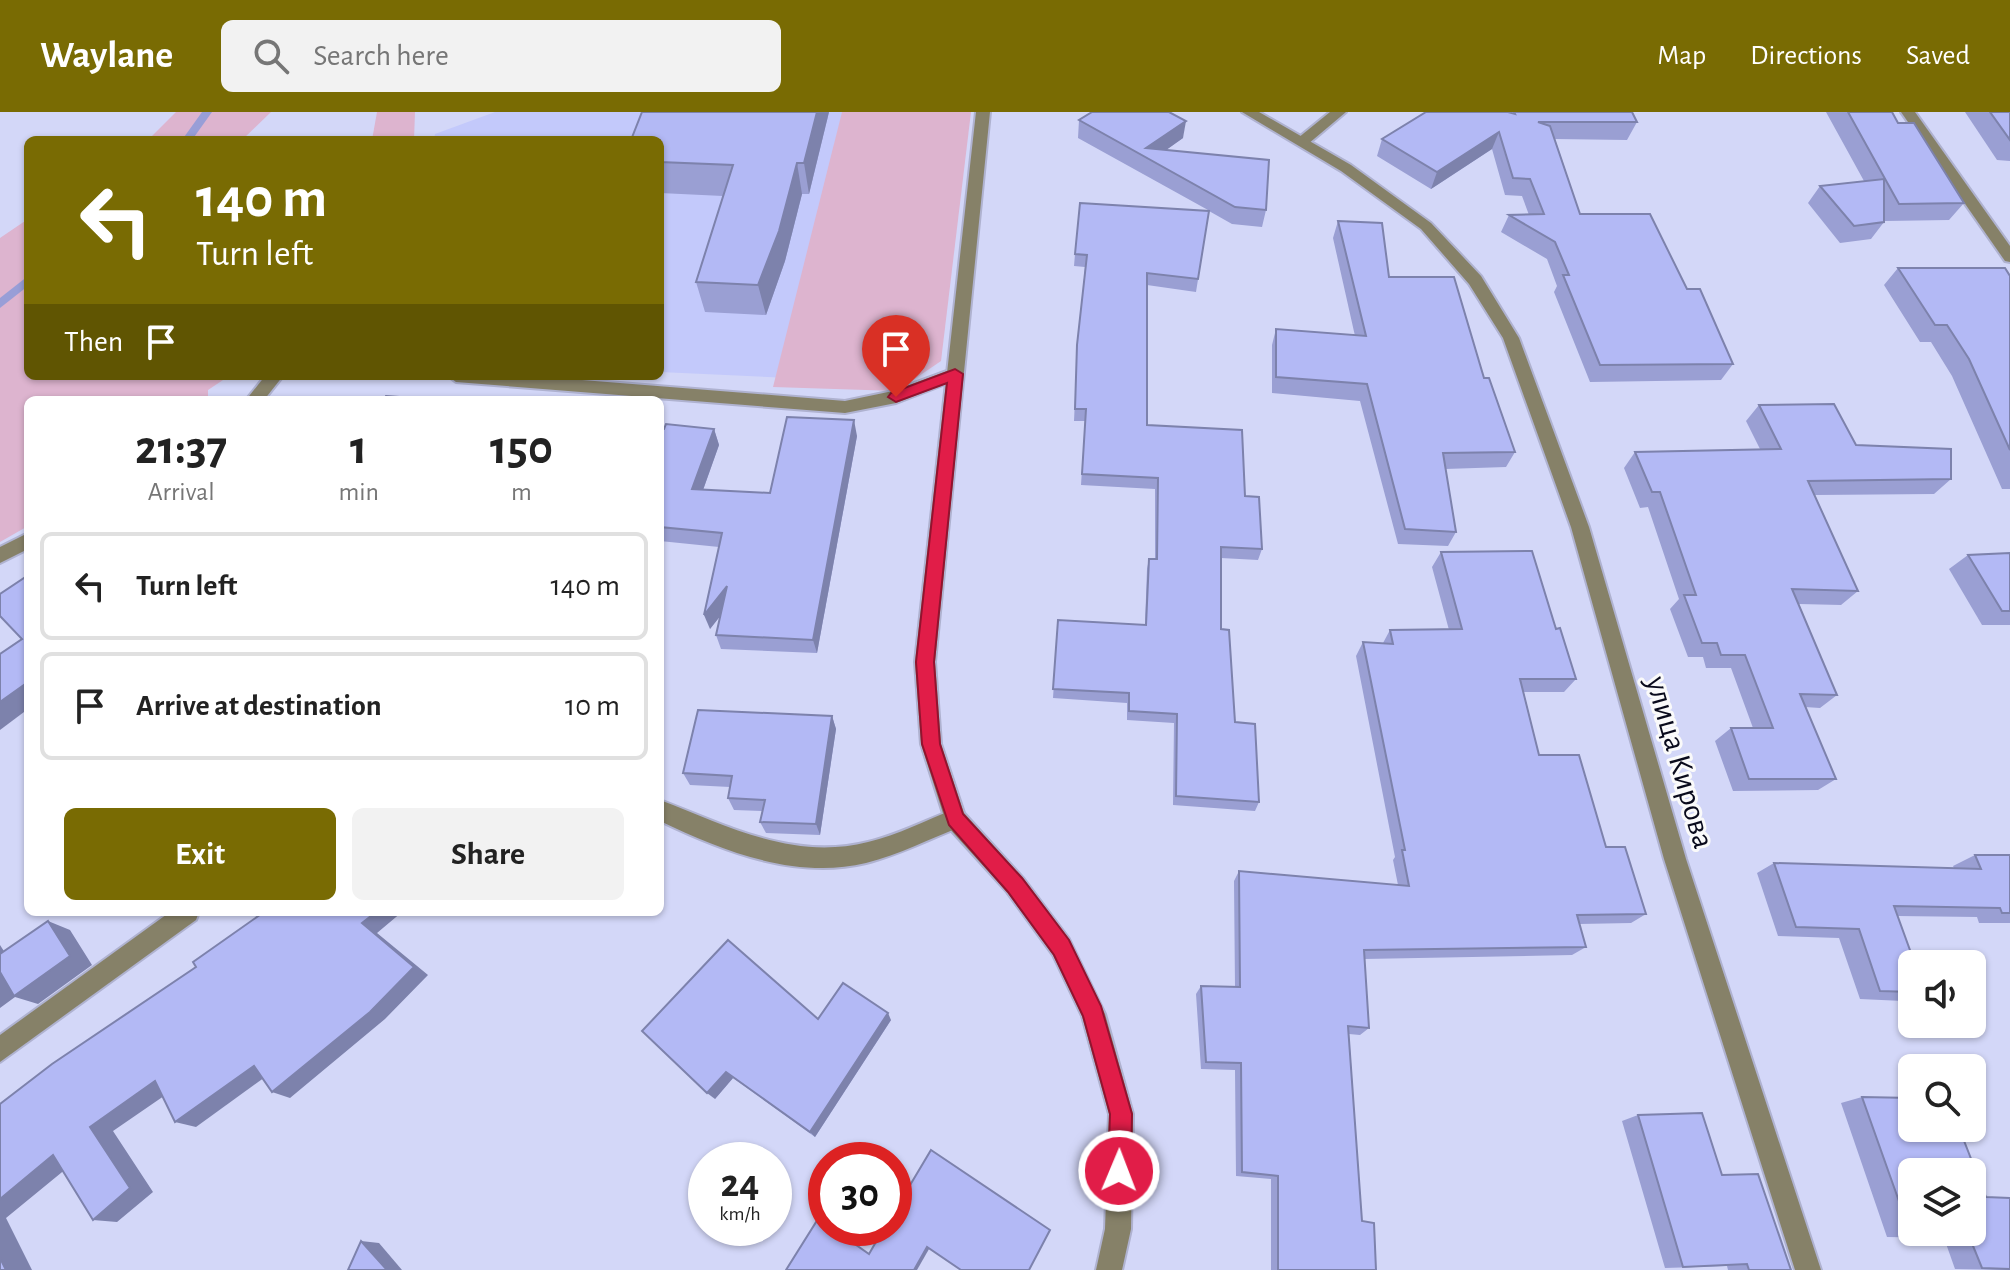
<!DOCTYPE html>
<meta charset="utf-8">
<style>
body{margin:0;font-family:"Alegreya Sans",sans-serif;background:#f2f2f2;color:#222;height:100vh;display:flex;flex-direction:column;font-size:30px;white-space:nowrap}
*{box-sizing:border-box;margin:0}
p{font-size:26px;color:#767676}
.icon{flex:none;width:44px;height:44px;fill:none;stroke:currentColor;stroke-width:2;stroke-linecap:round;stroke-linejoin:round}
.map{position:relative;flex:1;overflow:hidden}
.side{position:absolute;left:24px;top:284px;width:640px;height:520px;display:flex;flex-direction:column;background:#fff;border-radius:12px;box-shadow:0 2px 6px #0004}
.side>*{flex:none}
.banner{position:absolute;left:24px;top:24px;width:640px;height:244px;border-radius:12px;box-shadow:0 2px 6px #0004;background:#796b03;color:#fff;overflow:hidden}
.fabs{position:absolute;left:1898px;top:838px;display:grid;gap:16px}
.fabs a{display:grid;place-items:center;width:88px;height:88px;border-radius:12px;background:#fff;box-shadow:0 2px 6px #0004;font-size:40px}
.speed{position:absolute;left:688px;top:1030px;display:flex;gap:16px;font-size:40px;font-weight:700;text-align:center}
.speed>*{display:grid;place-content:center;width:104px;height:104px;border-radius:50%;background:#fff;box-shadow:0 2px 6px #0004;line-height:1}
.speed small{font-size:20px;font-weight:400}
.speed .limit{border:12px solid #d22;background:#fff;color:#111}
.pin{position:absolute;display:grid;place-items:center;width:68px;height:68px;color:#fff;margin:-82px -34px;border-radius:50% 50% 50% 0;rotate:-45deg;box-shadow:0 0 8px #0007}
.pin .icon{rotate:45deg}
.me{position:absolute;width:88px;margin:-44px;rotate:1deg;stroke-linejoin:round;filter:drop-shadow(0 0 6px #0008)}
.turn{display:flex;align-items:center;gap:28px;height:168px;padding:0 40px;font-size:36px}
.turn .icon{width:104px;height:104px;stroke-width:2.5}
.turn b{display:block;font-size:56px;line-height:68px}
.then{display:flex;align-items:center;height:76px;padding:0 40px;background:#0003;gap:16px;font-size:30px}
.eta{display:flex;justify-content:space-evenly;align-items:center;height:136px;text-align:center}
.eta b{font-size:48px;font-weight:600;line-height:56px}
.primary-button{display:flex;gap:16px;margin-top:auto;padding:16px 40px}
.primary-button a{flex:1;height:92px;border-radius:12px;background:#796b03;color:#fff;font-size:32px;font-weight:600;line-height:92px;text-align:center}
.primary-button a+a{background:#f2f2f2;color:#222}
ul{padding:0;list-style:none}
li{display:flex;align-items:center;gap:24px;height:108px;margin:0 16px 12px;padding:0 24px;border:4px solid #e0e0e0;border-radius:12px}
li div{flex:1}
li b{display:block;font-size:30px}
li em{font-style:normal}
header{display:flex;align-items:center;gap:48px;box-sizing:border-box;height:112px;padding:0 40px;background:#796b03;color:#fff}
header strong{font-size:38px}
nav{display:flex;gap:44px;margin-inline-start:auto;font-size:28px}
.search{width:560px;height:72px;background:#f2f2f2;display:flex;align-items:center;gap:20px;box-sizing:border-box;padding:0 28px;border-radius:12px;color:#767676;font-size:30px}
.map>svg:first-child{display:block}
.built{fill:#c3c9fb}
.green{fill:#ddb4cf}
.lines{fill:none;stroke-linecap:round;stroke-linejoin:round}
.stream{fill:#989ed7;fill-rule:evenodd}
.lane-casing{stroke:#afb2d0;stroke-width:4}
.street-casing{stroke:#afb2d0;stroke-width:4}
.lane{fill:#868168;fill-rule:evenodd}
.street{fill:#868168;fill-rule:evenodd}
.wall{fill:#9a9fd3}
.shaded-wall{fill:#7d82ac}
.building{fill:#b3b9f5;stroke:#7d82ac;stroke-width:2;fill-rule:evenodd}
.route{fill:#e11d48;stroke:#92132f;stroke-width:2}
.labels{text-anchor:middle;stroke-width:6;stroke-linejoin:round;paint-order:stroke}
.street-label{font-size:32px;fill:#090a1c;stroke:#fafafa}
</style>
<header>
<strong>Waylane</strong>
<div class="search"><svg class="icon" aria-label="search" viewBox="0 0 24 24"><circle cx="10" cy="10" r="6"/><path d="M15 15l6 6"/></svg>Search here</div>
<nav><a>Map</a><a>Directions</a><a>Saved</a></nav>
</header>
<div class="map">
<svg width="2010" height="1158" viewBox="0 0 2010 1158">
<rect width="100%" height="100%" fill="#d3d7f8"/>
<!-- built -->
<path class="built" d="M495,0H917L876,270L660,260V28H434L435,22Z"/>
<!-- green -->
<g class="green">
<path d="M176,0H271L242,28H148Z"/>
<path d="M377,0H415L414,28H372Z"/>
<path d="M842,0H971L941,249L897,279L773,275Z"/>
<path d="M28,107V264H229L208,278V288H28V414L0,430V126Z"/>
</g>
<g class="lines">
<!-- stream -->
<g class="stream">
<path d="M202,0H212L192,28H182Z"/>
<path d="M28,164V174L0,196V186Z"/>
</g>
<!-- lane casing -->
<g class="lane-casing">
<g id="lane">
<path d="M1330,0H1346L1308,32H1298V26Z"/>
<path d="M955,256L961,258L963,262L961,266L896,291L845,301L456,270L448,264H532L845,289L893,279Z"/>
<path d="M660,688C728,714 793,749 868,730C898,723 926,708 955,697L963,700L966,707L963,714C931,726 899,743 866,751C796,768 722,739 660,709Z"/>
</g>
</g>
<!-- street casing -->
<g class="street-casing">
<g id="street">
<path d="M976,0H990L935,550L941,632L964,701L1023,766L1069,827L1105,902L1133,1002L1131,1117L1122,1158H1096L1105,1117L1109,1002L1082,904L1053,843L1007,780L947,714L921,632L915,550Z"/>
<path d="M1242,0H1259L1351,53L1431,111L1481,164L1519,226L1589,415L1686,747L1821,1158H1795L1664,747L1571,415L1503,226L1469,172L1421,117L1341,59Z"/>
<path d="M1901,0H1915L2010,134V150L2005,149Z"/>
<path d="M265,264H283L264,288H246Z"/>
<path d="M28,421V437L0,451V435Z"/>
<path d="M170,800H199L196,808L0,950V923Z"/>
</g>
</g>
<!-- lane -->
<use href="#lane" class="lane"/>
<!-- street -->
<use href="#street" class="street"/>
</g>
<!-- wall -->
<g class="wall">
<path d="M642,0H829L809,82H802L785,149L766,203L705,200L696,170L723,84L660,81V28Z"/>
<path d="M1426,0H1632L1637,10L1627,28L1555,27L1580,102L1687,177L1733,252L1721,268L1590,270L1554,180L1557,174L1547,147L1501,120L1509,103H1529L1522,84L1505,83L1492,37L1431,77L1377,44L1382,27Z"/>
<path d="M1826,0H1892L1898,11L1964,91L1949,108L1885,109L1884,107V110L1871,127L1840,131L1808,91L1820,74L1864,69Z"/>
<path d="M1965,0H2010V49L1997,48Z"/>
<path d="M1079,8L1183,26L1166,38L1266,98L1262,115L1232,112L1209,99L1196,180L1147,173V313L1245,384L1262,437L1258,448L1221,446V517L1235,610L1259,690L1255,699L1173,693L1174,611L1127,608V591L1053,586L1058,508L1145,513L1147,457L1149,447H1155V377L1081,373L1085,309H1074L1077,245L1085,155L1074,154L1075,142L1208,98L1078,26Z"/>
<path d="M1338,109L1484,266L1515,340L1506,355L1445,357L1456,420L1448,434L1398,432L1360,289L1272,281V233L1276,217L1355,224L1333,126Z"/>
<path d="M1898,156L2010,164V377H2002L1952,264L1931,230H1920L1884,173Z"/>
<path d="M1759,293L1856,333L1951,367L1934,382L1815,383L1858,479L1841,493L1799,492L1837,583L1820,596L1805,595L1836,667L1818,678L1733,679L1715,629L1731,616H1753L1731,556H1706L1703,545H1688L1670,497L1679,487L1648,395L1640,396L1624,356L1635,340L1760,337L1746,309Z"/>
<path d="M660,317H714L719,333L703,378L770,381L857,324L817,541L721,537L716,523L720,504L710,517L719,435L660,429Z"/>
<path d="M1441,440L1556,517L1576,567L1564,580H1523L1539,643L1606,735L1646,802L1631,811L1579,812L1586,835L1572,843L1364,847L1369,916L1360,923L1349,922L1362,1109L1376,1158H1271V1067L1236,1064L1235,958L1201,957L1196,882L1201,874L1235,875L1234,769L1239,759L1398,773L1393,748L1395,745L1356,544L1363,530L1383,531L1390,518H1449L1432,455Z"/>
<path d="M2010,441V513H1982L1949,457L1968,443Z"/>
<path d="M832,604L836,617L820,723L766,721L760,710L762,699L734,698L728,686L730,675L690,673L683,661Z"/>
<path d="M1975,743H2010V811H1979L1977,805L1898,804L1912,852V886L1903,889L1860,887L1839,826L1778,824L1757,761L1774,751L1954,756L1953,754Z"/>
<path d="M728,828L818,907L891,908L815,1025L733,966L715,987Z"/>
<path d="M1862,985L1986,1085L2010,1086V1158L1955,1157L1944,1126L1887,1125L1841,991Z"/>
<path d="M1638,1003L1722,1063L1791,1158H1728L1727,1154L1665,1156L1622,1009Z"/>
</g>
<!-- shaded-wall -->
<g class="shaded-wall">
<path d="M817,0H829L809,82L804,51Z"/>
<path d="M1186,9L1183,26L1152,48L1146,36Z"/>
<path d="M1499,20L1492,37L1431,77L1437,60Z"/>
<path d="M797,51L802,82L785,149L766,203L758,173Z"/>
<path d="M854,308L857,324L817,541L813,528Z"/>
<path d="M714,317L719,333L698,392L692,377Z"/>
<path d="M727,474L733,488L710,517L704,503Z"/>
<path d="M28,570V597L0,618V590Z"/>
<path d="M832,604L836,617L820,723L816,712Z"/>
<path d="M376,800H402L377,821L428,863L385,907L290,986L272,980L362,811Z"/>
<path d="M48,809L70,818L92,853L38,892L15,885L0,896V833L27,875Z"/>
<path d="M888,901L891,908L815,1025L810,1020Z"/>
<path d="M254,954L272,960L196,1015L175,1010Z"/>
<path d="M726,960L733,966L715,987L707,981Z"/>
<path d="M155,969L177,975L113,1019L153,1080L117,1110L93,1108L90,1015Z"/>
<path d="M53,1043L78,1047L6,1106L32,1158H6L0,1146V1087Z"/>
<path d="M361,1129L379,1131L402,1158H387Z"/>
<path d="M927,1135L929,1137L917,1158H914Z"/>
</g>
<!-- building -->
<g class="building">
<path d="M642,0H817L804,51H797L779,119L758,173L696,170L733,53L660,50V28H631Z"/>
<path d="M1092,0H1169L1186,9L1146,36L1269,48L1266,98L1235,95L1079,8Z"/>
<path d="M1426,0H1508L1515,2L1514,0H1632L1637,10H1538L1550,14L1580,102H1650L1687,177H1700L1733,252L1600,253L1563,163H1569L1555,130L1509,103L1544,102L1530,67L1513,66L1499,20L1437,60L1382,27Z"/>
<path d="M1848,0H1892L1898,11H1914L1964,91L1899,92Z"/>
<path d="M1990,0H2010V28Z"/>
<path d="M1884,67V110L1854,114L1820,74Z"/>
<path d="M1080,91L1209,99L1198,167L1147,161V313L1242,318L1245,384L1259,385L1262,437L1221,435V517L1229,518L1235,610L1255,612L1259,690L1176,684L1177,602L1129,599V581L1053,577L1058,508L1146,513L1149,447H1157L1158,366L1082,362L1086,297H1075L1077,233L1087,143L1075,142Z"/>
<path d="M1338,109L1382,111L1389,165H1454L1484,266H1489L1515,340L1443,341L1456,420L1405,417L1367,272L1276,265V217L1366,224Z"/>
<path d="M1898,156H2005L2010,164V338L1969,247L1947,213H1935Z"/>
<path d="M386,284L440,288H384Z"/>
<path d="M1834,292L1856,333L1951,337V367L1808,369L1858,479L1792,477L1837,583L1800,582L1836,667H1749L1731,616H1773L1745,543H1721L1717,531H1702L1684,483H1696L1660,380H1652L1635,340L1781,337L1759,293Z"/>
<path d="M787,305L854,308L813,528L716,523L727,474L704,503L722,421L660,415V317H664L666,312L714,317L692,377L770,381Z"/>
<path d="M1532,439L1556,517L1560,516L1576,567H1520L1539,643H1579L1606,735H1625L1646,802L1577,803L1586,835L1364,838L1369,916L1348,914L1362,1109L1374,1111L1376,1158H1278V1064L1242,1060L1241,951L1206,950L1201,874L1240,875L1239,759L1409,774L1402,738H1405L1363,530L1393,532L1390,518L1462,517L1441,440Z"/>
<path d="M2010,441V499H2002L1968,443Z"/>
<path d="M27,464L28,466V570L0,590V542L22,527L0,504V482Z"/>
<path d="M698,598L832,604L816,712L760,710L765,688L728,686L732,664L683,661Z"/>
<path d="M1975,743H2010V801H2002L2000,796L1894,794L1915,852H1912V880L1880,879L1859,817L1796,815L1774,751L1981,757Z"/>
<path d="M264,800H376L362,811L414,855L370,900L272,980L254,954L175,1010L155,969L90,1015L130,1076L93,1108L53,1043L0,1087V992L52,952L196,855L193,850Z"/>
<path d="M48,809L70,844L14,884L0,860V842Z"/>
<path d="M728,828L818,907L843,871L888,901L810,1020L726,960L707,981L642,919Z"/>
<path d="M1862,985L1912,986V1016H1959L1986,1085L2010,1086V1157L1982,1156L1969,1124L1911,1123ZM1912,1060H1972V1120H1912Z"/>
<path d="M1702,1001L1722,1063L1758,1062L1791,1158H1749L1747,1152L1683,1155L1638,1003Z"/>
<path d="M931,1038L1050,1118L1029,1158H961L927,1135L914,1158H786L818,1107L826,1112V1116H832L869,1142L884,1116H894V1100Z"/>
<path d="M361,1129L387,1158H348Z"/>
<path d="M0,1146L6,1158H0Z"/>
</g>
<!-- route -->
<path class="route" d="M955,257L963,262L934,550L940,632L963,702L1022,766L1069,828L1101,894L1132,1002L1131,1059L1127,1067L1119,1071L1111,1067L1108,1059L1110,1002L1083,904L1054,843L1008,780L949,713L922,632L916,550L947,271L896,290L888,285L891,281Z"/>
<g class="labels">
<!-- street labels -->
<g class="street-label">
<text transform="translate(1681 650) rotate(74)" y="11">улица Кирова</text>
</g>
</g>
</svg>
<div class="fabs">
<a><svg class="icon" aria-label="sound" viewBox="0 0 24 24"><path d="M4 9h4l5-4v14l-5-4H4zM17 9q2 3 0 6"/></svg></a>
<a><svg class="icon" aria-label="search" viewBox="0 0 24 24"><circle cx="10" cy="10" r="6"/><path d="M15 15l6 6"/></svg></a>
<a><svg class="icon" aria-label="layers" viewBox="0 0 24 24"><path d="M12 4l9 5-9 5-9-5zM3 14l9 5 9-5"/></svg></a>
</div>
<div class="speed"><div>24<small>km/h</small></div><div class="limit">30</div></div>
<div class="pin" style="left:896px;top:285px;background:#d93025"><svg class="icon" aria-label="arrive" viewBox="0 0 24 24"><path d="M6 21V4h12l-3 4 3 4H6"/></svg></div>
<svg class="me" style="left:1119px;top:1059px" viewBox="-20 -20 40 40"><circle r="17" fill="#e11d48" stroke="#fff" stroke-width="3"/><path d="M0-11L8 9 0 5-8 9z" fill="#fff"/></svg>
<div class="banner">
<div class="turn"><svg class="icon" aria-label="left" viewBox="0 0 24 24"><path d="M17 20v-9H6M10 6l-5 5 5 5"/></svg><div><b>140 m</b>Turn left</div></div>
<div class="then">Then<svg class="icon" aria-label="arrive" viewBox="0 0 24 24"><path d="M6 21V4h12l-3 4 3 4H6"/></svg></div>
</div>
<section class="side">
<div class="eta">
<div><b>21:37</b><p>Arrival</p></div>
<div><b>1</b><p>min</p></div>
<div><b>150</b><p>m</p></div>
</div>
<ul>
<li><svg class="icon" aria-label="left" viewBox="0 0 24 24"><path d="M17 20v-9H6M10 6l-5 5 5 5"/></svg><div><b>Turn left</b></div><em>140 m</em></li>
<li><svg class="icon" aria-label="arrive" viewBox="0 0 24 24"><path d="M6 21V4h12l-3 4 3 4H6"/></svg><div><b>Arrive at destination</b></div><em>10 m</em></li>
</ul>
<div class="primary-button"><a>Exit</a><a>Share</a></div>
</section>
</div>
